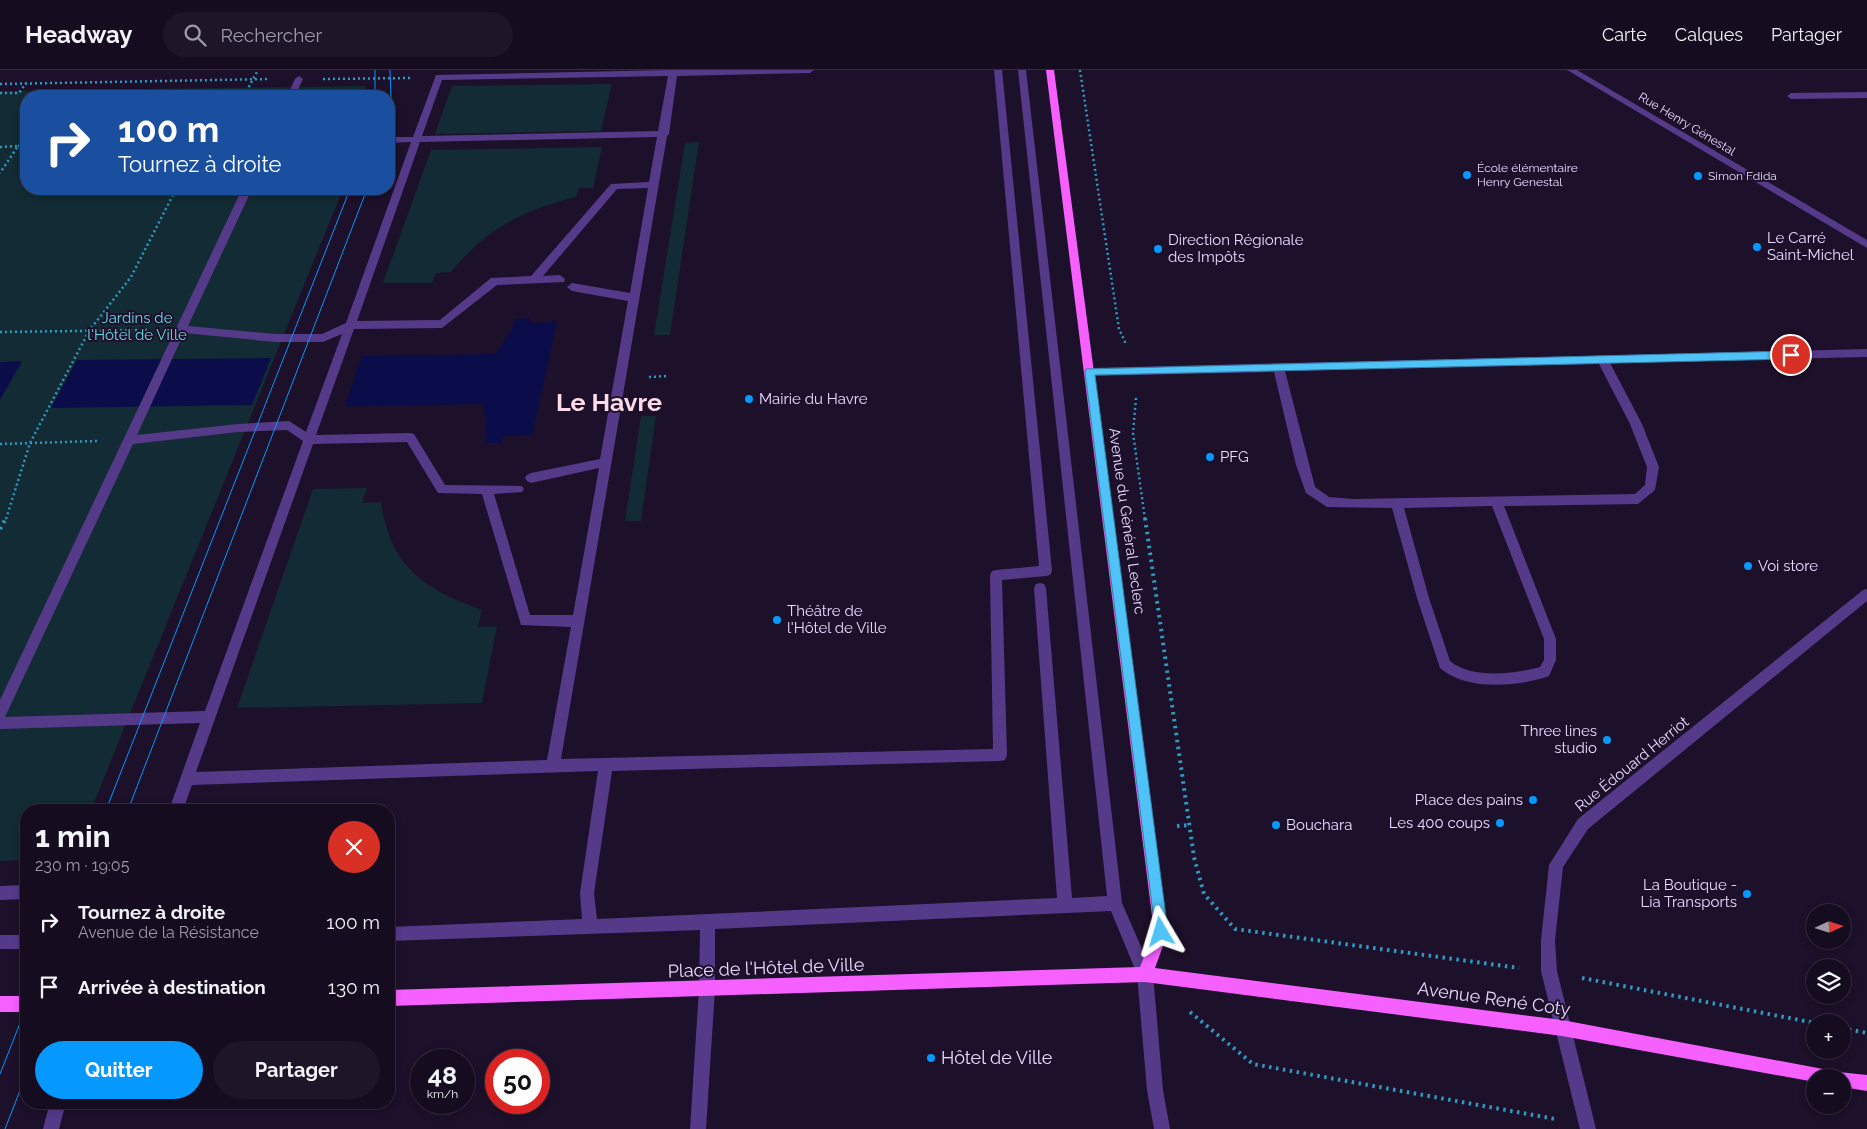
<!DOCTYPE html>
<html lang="fr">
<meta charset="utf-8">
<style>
body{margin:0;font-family:Raleway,sans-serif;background:#1f1529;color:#f1f3f6;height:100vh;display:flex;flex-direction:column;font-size:19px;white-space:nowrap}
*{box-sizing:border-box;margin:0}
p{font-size:16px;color:#9e9ba5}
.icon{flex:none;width:28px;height:28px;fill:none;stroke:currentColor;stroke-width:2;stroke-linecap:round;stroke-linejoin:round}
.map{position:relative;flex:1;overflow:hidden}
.sheet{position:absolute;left:20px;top:734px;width:375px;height:305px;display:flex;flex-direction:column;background:#160c20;border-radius:20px;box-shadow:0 2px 8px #0003,0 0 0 1px #352c3e}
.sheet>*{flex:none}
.hud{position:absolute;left:20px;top:20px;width:375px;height:105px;border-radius:20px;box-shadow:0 2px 8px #0003,0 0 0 1px #352c3e;background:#1a4fa0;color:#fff;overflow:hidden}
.needle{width:32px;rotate:86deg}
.controls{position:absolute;left:1806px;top:834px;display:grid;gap:10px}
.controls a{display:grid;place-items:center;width:45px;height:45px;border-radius:50%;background:#160c20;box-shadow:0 2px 8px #0003,0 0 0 1px #352c3e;font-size:25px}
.speed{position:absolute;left:410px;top:979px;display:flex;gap:10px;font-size:25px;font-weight:700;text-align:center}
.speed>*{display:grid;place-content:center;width:65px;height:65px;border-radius:50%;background:#160c20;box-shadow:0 2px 8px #0003,0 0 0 1px #352c3e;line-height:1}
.speed small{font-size:12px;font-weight:400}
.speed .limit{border:8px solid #d22;background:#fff;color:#111}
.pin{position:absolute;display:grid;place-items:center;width:42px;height:42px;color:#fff;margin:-21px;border:2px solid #fff;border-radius:50%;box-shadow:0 1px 5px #0007}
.me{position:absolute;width:55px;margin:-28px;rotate:353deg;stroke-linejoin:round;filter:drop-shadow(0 0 4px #0008)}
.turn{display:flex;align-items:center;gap:18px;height:105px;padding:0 15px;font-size:22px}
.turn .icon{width:65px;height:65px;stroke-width:2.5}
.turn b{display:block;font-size:35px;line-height:42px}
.round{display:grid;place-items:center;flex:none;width:52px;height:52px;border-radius:26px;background:#1f1529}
.head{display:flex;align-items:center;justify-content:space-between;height:85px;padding:0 15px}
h1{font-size:30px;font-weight:700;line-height:38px}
.button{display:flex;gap:10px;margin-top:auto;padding:10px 15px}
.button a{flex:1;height:58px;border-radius:30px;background:#0598ff;color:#fff;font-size:20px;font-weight:700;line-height:58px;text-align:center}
.button a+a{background:#1f1529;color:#f1f3f6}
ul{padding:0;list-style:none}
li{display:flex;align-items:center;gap:15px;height:65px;padding:0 15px}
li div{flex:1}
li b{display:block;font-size:19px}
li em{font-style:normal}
header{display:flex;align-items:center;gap:30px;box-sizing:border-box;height:70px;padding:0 25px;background:#160c20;border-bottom:1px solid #352c3e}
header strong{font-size:24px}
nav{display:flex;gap:28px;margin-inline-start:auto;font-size:18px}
.search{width:350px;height:45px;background:#1f1529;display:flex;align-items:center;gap:12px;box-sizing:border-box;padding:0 18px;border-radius:28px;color:#9e9ba5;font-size:19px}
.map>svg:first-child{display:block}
.green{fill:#132b34}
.water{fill:#0a0d4a}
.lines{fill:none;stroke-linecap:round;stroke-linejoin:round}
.path-far1{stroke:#2e9abe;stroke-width:2.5;stroke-dasharray:2 3;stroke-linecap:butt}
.path{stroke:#2e9abe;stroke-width:4;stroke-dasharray:2.5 4.5;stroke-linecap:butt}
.minor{fill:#563a8a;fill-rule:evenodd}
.major{fill:#f660ff;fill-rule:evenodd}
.tram{stroke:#0598ff;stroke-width:1}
.route{fill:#4fc3f7;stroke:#337fa1}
.poi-dot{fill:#0598ff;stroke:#1d102a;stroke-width:2}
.labels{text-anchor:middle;stroke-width:4;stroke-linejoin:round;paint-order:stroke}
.far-street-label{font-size:12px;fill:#e9d9ff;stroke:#1d102a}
.far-poi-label{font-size:12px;fill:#e9d9ff;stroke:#1d102a;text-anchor:start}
.poi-label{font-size:15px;fill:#e9d9ff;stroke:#1d102a;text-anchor:start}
.park-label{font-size:15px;fill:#62dbe3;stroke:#1d102a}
.street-label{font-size:15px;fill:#e9d9ff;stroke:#1d102a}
.near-street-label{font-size:18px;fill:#e9d9ff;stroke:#1d102a}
.near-poi-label{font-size:18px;fill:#e9d9ff;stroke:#1d102a;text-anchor:start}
.town-label{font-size:25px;font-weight:bold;fill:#ffdbe7;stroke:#1d102a}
</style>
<header>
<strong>Headway</strong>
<div class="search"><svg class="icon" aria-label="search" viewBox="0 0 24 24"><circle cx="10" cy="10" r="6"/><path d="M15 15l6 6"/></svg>Rechercher</div>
<nav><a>Carte</a><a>Calques</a><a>Partager</a></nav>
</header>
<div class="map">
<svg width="1867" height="1059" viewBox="0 0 1867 1059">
<rect width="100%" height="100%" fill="#1d102a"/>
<!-- green -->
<g class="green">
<path d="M612,14L601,61L435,64L452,16Z"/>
<path d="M366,16V26H26V119H343L91,740H26V790L0,791V21Z"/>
<path d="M699,72L670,265H654L685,73Z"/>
<path d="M602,77L593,118H579L576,127C523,140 486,159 451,202L436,203L432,213H383L431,80Z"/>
<path d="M641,346H656L641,451H625Z"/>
<path d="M367,418L362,433L381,432C390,497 424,519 482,540L478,557L497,556L482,633L237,638L313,419Z"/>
</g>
<!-- water -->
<g class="water">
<path d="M530,248L529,253L557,252L532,365L503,366L501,373H485C488,360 485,346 483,334L345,336L362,286L496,284L512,259L515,249Z"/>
<path d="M271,288L252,335L51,338L77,290Z"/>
<path d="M22,291L0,330V292Z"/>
</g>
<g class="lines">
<!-- path-far1 -->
<g class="path-far1">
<path d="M1080,0L1119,259L1126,274"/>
<path d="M323,9L412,8"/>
<path d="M0,14L269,9"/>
<path d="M0,23H19L26,13"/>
<path d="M244,26L258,0"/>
<path d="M18,76H26"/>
<path d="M0,77L18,76L0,103"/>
<path d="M0,262L149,260"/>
<path d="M649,307L668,306"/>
<path d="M1136,328L1133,363L1145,449"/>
<path d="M0,374L97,371"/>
<path d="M6,449L30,373L89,261L131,207L176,119"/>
</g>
<!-- path -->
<g class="path">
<path d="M1145,448L1194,787L1204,824L1235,859L1519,898"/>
<path d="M0,459L6,448"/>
<path d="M1177,756L1189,755"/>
<path d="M1582,908L1815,953"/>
<path d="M1190,942L1253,994L1555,1049"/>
<path d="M1842,958L1867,963"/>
</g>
<!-- minor -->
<g class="minor">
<path d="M670,0H814L810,3L677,6L669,64L667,66L561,689L993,679L990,505L992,501L996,500L1039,496L994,0H1002L1052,501L1050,505L1046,506L1002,510L1007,685L1005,690L1000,691L612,701L594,823L597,849L1057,828L1034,518L1036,514L1040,513L1044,514L1046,518L1072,828L1107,826L1018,0H1026L1122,833L1153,904L1163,1020L1170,1059H1154L1147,1020L1137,904L1111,841L715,859V919L706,1059H690L699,919L700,860L389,871V857L582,849L580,823L598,701L192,715L183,740H169L200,653L0,659V630L242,119H252L188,256L275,264H322L346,253L411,72L389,73V67H413L436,5ZM668,6L658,61L422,66L442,10ZM657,67L649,112L611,114L531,206L491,208L440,250L357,251L420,72ZM648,118L630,223L572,213L567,217L572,221L628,231L600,389L531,403L527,405L525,408L527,411L531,413L599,398L573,545H530L494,424L522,422L524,419L522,416L445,415L414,364L410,363L316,365L354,259L442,258L497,215L564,212L565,209L560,205L543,206L617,119ZM184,263L275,272H323L342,264L306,362L289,351L238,354L137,365ZM287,360L303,371L205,641L5,647L133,374L238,362ZM407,372L438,423L482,424L521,555L571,557L547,690L196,702L313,374Z"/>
<path d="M1567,0H1577L1867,170V178Z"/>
<path d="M299,6L303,9L295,26H287L295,9Z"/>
<path d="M1867,22V28L1791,29L1787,26L1791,23Z"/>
<path d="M1867,279V287L1610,293L1642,354L1659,397L1655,420L1638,434L1504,436L1556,569V590L1549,606C1518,617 1466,621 1440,598L1417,528L1392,438L1327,437L1306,423L1296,395L1274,302L1089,306L1084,302L1089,298ZM1599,294L1630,354L1647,397L1645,415L1635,424L1353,429L1329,427L1315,417L1285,301ZM1492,436L1544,569V590L1540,597C1515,604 1471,609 1450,591L1429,528L1404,438Z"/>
<path d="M1867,519V531L1588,759L1563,797L1555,870L1557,901L1596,1059H1580L1541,901V870L1549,795L1578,749L1863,520Z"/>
<path d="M26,815V829L0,830V816Z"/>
<rect x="0" y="865" width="26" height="14"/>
<path d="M50,1032H66L59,1059H43Z"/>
</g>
<!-- major -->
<g class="major">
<path d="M1046,0H1054L1168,862L1155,898L1562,950L1839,1002L1867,1005V1021L1842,1017V1008H1815V1012L1562,966L1145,912L389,936V920L1140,897L1154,862Z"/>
<rect x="0" y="926" width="26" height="16"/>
</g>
<!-- tram -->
<g class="tram">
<path d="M375,0V26"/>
<path d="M389,51L391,27L390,0"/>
<path d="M106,740L350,119"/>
<path d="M128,740L367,119"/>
<path d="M0,1004L26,938"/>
<path d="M5,1059L26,1005"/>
</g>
</g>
<!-- route -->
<path class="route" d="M1791,281L1796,285L1791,289L1095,305L1168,862L1166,867L1161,869L1156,867L1085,302L1086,299Z"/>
<!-- markers -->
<g class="poi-dot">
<circle cx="1467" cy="105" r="5"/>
<circle cx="1698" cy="106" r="5"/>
<circle cx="1757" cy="177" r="5"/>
<circle cx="1158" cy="179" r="5"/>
<circle cx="749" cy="329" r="5"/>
<circle cx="1210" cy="387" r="5"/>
<circle cx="1748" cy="496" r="5"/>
<circle cx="777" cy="550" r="5"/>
<circle cx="1607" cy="670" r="5"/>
<circle cx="1533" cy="730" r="5"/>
<circle cx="1500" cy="753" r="5"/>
<circle cx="1276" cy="755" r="5"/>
<circle cx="1747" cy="824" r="5"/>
<circle cx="931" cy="988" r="5"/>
</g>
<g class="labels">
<!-- far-street labels -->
<g class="far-street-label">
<text transform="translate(1687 54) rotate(31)" y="4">Rue Henry Génestal</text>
</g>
<!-- far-poi labels -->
<g class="far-poi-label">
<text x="1477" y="102">École élémentaire<tspan x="1477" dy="14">Henry Genestal</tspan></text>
<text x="1708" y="110">Simon Fdida</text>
</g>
<!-- poi labels -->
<g class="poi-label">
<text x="1767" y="173">Le Carré<tspan x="1767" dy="17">Saint-Michel</tspan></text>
<text x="1168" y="175">Direction Régionale<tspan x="1168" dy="17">des Impôts</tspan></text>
<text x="759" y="334">Mairie du Havre</text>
<text x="1220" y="392">PFG</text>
<text x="1758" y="501">Voi store</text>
<text x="787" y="546">Théâtre de<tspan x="787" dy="17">l'Hôtel de Ville</tspan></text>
<text x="1597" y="666" text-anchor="end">Three lines<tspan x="1597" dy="17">studio</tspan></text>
<text x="1523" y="735" text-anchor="end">Place des pains</text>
<text x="1490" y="758" text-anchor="end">Les 400 coups</text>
<text x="1286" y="760">Bouchara</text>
<text x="1737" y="820" text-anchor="end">La Boutique -<tspan x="1737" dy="17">Lia Transports</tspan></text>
</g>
<!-- park labels -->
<g class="park-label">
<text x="137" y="253">Jardins de<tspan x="137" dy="17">l'Hôtel de Ville</tspan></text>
</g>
<!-- street labels -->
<g class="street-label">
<text transform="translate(1127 451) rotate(82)" y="5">Avenue du Général Leclerc</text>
<text transform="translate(1632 694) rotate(-39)" y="5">Rue Édouard Herriot</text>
</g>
<!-- near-street labels -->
<g class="near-street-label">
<text transform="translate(766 898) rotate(-2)" y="6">Place de l'Hôtel de Ville</text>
<text transform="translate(1494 929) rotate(8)" y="6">Avenue René Coty</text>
</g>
<!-- near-poi labels -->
<g class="near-poi-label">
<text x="941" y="994">Hôtel de Ville</text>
</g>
<!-- town labels -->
<g class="town-label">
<text x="609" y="341">Le Havre</text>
</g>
</g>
</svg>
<div class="controls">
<a><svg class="needle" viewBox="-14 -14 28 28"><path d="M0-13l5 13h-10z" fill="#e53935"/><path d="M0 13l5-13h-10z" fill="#9e9ba5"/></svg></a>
<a><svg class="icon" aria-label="layers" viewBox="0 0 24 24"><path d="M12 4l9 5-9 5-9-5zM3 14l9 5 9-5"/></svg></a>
<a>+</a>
<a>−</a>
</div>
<div class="speed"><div>48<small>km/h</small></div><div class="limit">50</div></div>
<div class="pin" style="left:1791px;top:285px;background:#d93025"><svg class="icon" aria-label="arrive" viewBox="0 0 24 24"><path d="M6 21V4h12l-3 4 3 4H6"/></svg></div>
<svg class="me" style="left:1161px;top:862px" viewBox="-20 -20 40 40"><path d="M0-17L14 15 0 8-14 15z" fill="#4fc3f7" stroke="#fff" stroke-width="4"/></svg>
<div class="hud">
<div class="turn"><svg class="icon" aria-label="right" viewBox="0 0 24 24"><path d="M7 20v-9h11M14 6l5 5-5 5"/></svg><div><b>100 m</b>Tournez à droite</div></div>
</div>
<section class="sheet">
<div class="head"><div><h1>1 min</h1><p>230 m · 19:05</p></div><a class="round" style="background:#d93025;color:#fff"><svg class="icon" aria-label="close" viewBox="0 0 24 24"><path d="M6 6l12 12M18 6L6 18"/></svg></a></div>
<ul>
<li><svg class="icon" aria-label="right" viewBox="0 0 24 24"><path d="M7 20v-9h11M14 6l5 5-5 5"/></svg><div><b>Tournez à droite</b><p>Avenue de la Résistance</p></div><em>100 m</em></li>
<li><svg class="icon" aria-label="arrive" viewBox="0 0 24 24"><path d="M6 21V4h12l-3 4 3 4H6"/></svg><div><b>Arrivée à destination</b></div><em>130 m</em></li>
</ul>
<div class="button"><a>Quitter</a><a>Partager</a></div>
</section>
</div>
